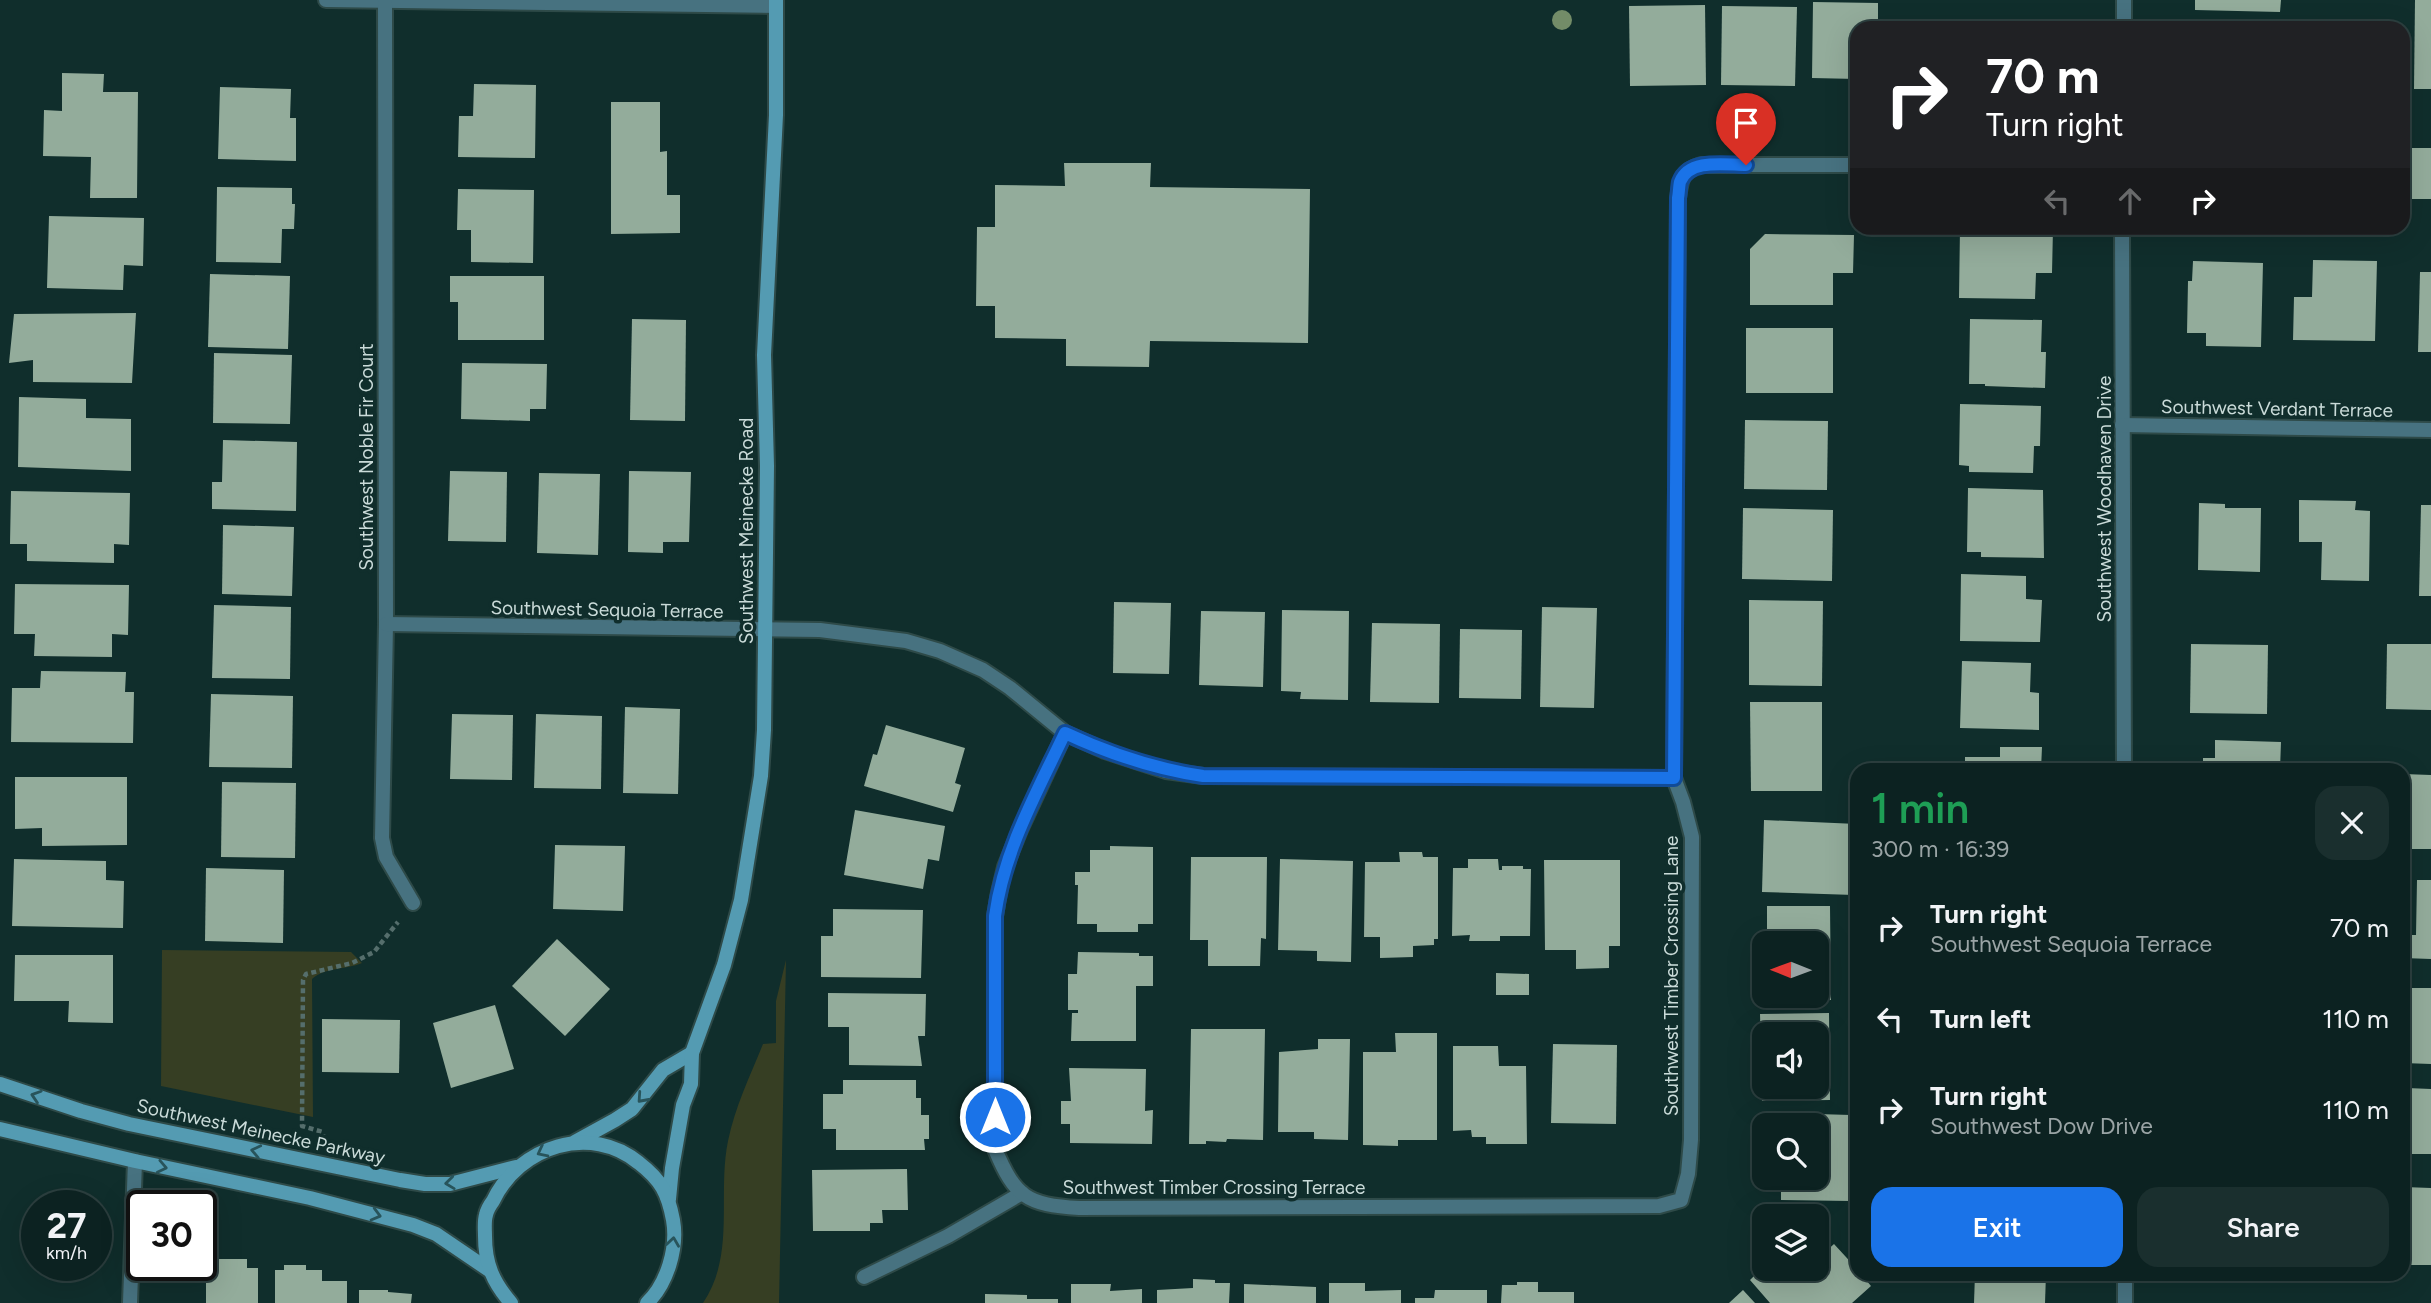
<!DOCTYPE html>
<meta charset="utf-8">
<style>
body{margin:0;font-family:Figtree,sans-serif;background:#1a2f2e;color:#f1f3f6;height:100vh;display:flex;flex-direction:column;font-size:26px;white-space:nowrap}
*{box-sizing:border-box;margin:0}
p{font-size:23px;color:#9aa4a5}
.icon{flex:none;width:38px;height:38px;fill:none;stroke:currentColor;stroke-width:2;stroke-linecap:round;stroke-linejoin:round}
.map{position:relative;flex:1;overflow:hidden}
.sheet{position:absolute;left:1850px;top:763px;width:560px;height:518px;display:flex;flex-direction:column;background:#0c2221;border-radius:21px;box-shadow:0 7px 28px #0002,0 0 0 2px #2c3f3f}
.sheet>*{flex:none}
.hud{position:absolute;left:1850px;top:21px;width:560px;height:214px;border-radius:21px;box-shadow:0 7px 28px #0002,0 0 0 2px #2c3f3f;background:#202124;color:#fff;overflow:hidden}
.needle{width:46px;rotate:271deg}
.controls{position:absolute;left:1752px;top:931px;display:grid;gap:14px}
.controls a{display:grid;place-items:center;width:77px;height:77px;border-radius:14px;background:#0c2221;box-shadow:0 7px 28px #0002,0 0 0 2px #2c3f3f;font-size:35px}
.speed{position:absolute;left:21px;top:1190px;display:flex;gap:14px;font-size:35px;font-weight:700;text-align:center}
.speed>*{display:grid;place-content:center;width:91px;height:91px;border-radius:50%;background:#0c2221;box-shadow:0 7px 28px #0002,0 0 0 2px #2c3f3f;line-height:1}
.speed small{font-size:18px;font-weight:400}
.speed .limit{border:4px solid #111;border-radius:10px;background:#fff;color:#111}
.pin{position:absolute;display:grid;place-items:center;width:60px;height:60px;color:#fff;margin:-72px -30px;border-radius:50% 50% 50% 0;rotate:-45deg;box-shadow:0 0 7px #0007}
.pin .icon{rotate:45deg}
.me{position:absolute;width:77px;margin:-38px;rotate:0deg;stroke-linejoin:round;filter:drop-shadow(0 0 5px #0008)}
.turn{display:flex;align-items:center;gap:24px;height:147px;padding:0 21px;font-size:32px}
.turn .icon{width:91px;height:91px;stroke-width:2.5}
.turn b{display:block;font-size:49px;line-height:60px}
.lanes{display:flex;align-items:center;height:66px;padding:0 21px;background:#0003;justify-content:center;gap:35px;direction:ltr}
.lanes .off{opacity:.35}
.round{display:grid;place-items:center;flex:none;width:74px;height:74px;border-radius:21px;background:#1a2f2e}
.headline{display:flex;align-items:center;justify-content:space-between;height:119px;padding:0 21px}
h1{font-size:42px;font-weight:600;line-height:52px;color:#1e9e55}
.primary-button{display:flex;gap:14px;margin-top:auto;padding:14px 21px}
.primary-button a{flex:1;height:80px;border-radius:21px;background:#1a73e8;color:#fff;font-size:28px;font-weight:600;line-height:80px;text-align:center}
.primary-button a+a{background:#1a2f2e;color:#f1f3f6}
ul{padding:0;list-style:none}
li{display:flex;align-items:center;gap:21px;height:91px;padding:0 21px}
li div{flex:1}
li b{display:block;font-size:26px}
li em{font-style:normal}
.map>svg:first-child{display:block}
.green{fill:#363e23}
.building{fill:#93ac9b}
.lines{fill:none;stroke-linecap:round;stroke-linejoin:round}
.lane-casing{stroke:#2e4a48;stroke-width:18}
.street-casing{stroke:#2e4a48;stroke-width:18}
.secondary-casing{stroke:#2e4a48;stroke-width:18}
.path{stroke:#556e6c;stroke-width:4.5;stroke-dasharray:5 3.5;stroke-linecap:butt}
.lane{stroke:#477280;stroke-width:14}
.street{stroke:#477280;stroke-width:14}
.secondary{stroke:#549bb2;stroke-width:14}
.tree{fill:#738c68}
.oneway{stroke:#28545b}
.route-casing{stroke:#114b97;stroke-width:18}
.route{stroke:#1a73e8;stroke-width:12}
.labels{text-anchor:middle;stroke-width:7;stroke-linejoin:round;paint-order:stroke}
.street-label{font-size:19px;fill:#cadbd9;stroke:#102e2c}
</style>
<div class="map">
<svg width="2431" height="1303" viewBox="0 0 2431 1303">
<rect width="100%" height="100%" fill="#102e2c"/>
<!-- green -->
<g class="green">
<path d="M162,950L351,952L362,963C345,970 325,967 312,979L313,1117L161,1086Z"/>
<path d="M786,960L779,1303H703C736,1254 717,1195 728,1141C735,1107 750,1076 763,1044L776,1043V1001Z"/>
</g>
<!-- building -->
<g class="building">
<path d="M2195,0H2281L2280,12L2195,10Z"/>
<path d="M2415,0H2431V89H2414Z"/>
<path d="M1813,2L1878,3V28H1857V79L1812,78Z"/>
<path d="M1705,5L1706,85L1630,86L1629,6Z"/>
<path d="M1722,6L1797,7L1795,86L1721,85Z"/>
<path d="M62,73L104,74L103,92H138L137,198H90L91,157L43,156L44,110L62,111Z"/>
<path d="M474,84L536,85L535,158L458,157L459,116H473Z"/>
<path d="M220,87L291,89L290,118H296V161L218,159Z"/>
<path d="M611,102H660V152L667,151V195H680V233L611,234Z"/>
<rect x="2403" y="148" width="28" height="51"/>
<path d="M1064,163H1151L1150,187L1310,189L1308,343L1150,341L1149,367L1066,366V339L995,338V306H976L977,227H995V185L1065,186Z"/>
<path d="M217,187L292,188V204H295L294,229H282L281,263L216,262Z"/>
<path d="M458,189L534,190L533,263L471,262V230H457Z"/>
<path d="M49,216L144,218L143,266L124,265L123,290L47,288Z"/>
<path d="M1960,228L2053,229L2052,273H2036L2035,299L1959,298Z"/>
<path d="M1765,234L1854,235L1853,273H1833V305H1750V249Z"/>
<path d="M2313,260L2377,261L2375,341L2293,340L2294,297H2312Z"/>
<path d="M2193,261L2263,263L2261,347L2206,346V333H2187L2188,281H2192Z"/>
<path d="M2420,272H2431V352H2418Z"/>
<path d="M210,274L290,276L288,349L208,347Z"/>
<path d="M450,276H544V340H458V302H450Z"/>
<path d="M136,313L132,383L33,382V360L9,363L14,314Z"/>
<path d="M632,319L686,320L685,421L630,420Z"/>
<path d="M1970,319L2042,320L2041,352H2046L2045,388L1985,386V384H1969Z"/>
<rect x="1746" y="328" width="87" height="65"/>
<path d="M214,353L292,355L290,424L213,423Z"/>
<path d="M462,363L547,364L546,409H530V421L461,419Z"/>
<path d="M19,397L86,399V418L131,419V471L18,467Z"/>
<path d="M1960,404L2041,406L2040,446H2034L2033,473L1969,472V466L1959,465Z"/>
<path d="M1745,420L1828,421L1827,490L1744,489Z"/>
<path d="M223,440L297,442L296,511L212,509V482H222Z"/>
<path d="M450,471L507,472L506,542L448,541Z"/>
<path d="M629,471L691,472L689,542H663V553L628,552Z"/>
<path d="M539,473L600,474L598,555L537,553Z"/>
<path d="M1968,488L2043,490L2044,558L1981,557V552H1967Z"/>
<path d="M11,491L130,493L129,545L114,544V563L27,561V544H10Z"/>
<path d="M2299,500L2356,501L2355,510L2370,511L2369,581L2321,580L2322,542H2299Z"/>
<path d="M2199,503L2225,504V508H2261L2260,572L2198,570Z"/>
<path d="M2421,505H2431V596H2419Z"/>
<path d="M1743,508L1833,510L1832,581L1742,579Z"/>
<path d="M223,525L294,527L292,596L222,594Z"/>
<path d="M1961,574L2026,576V599L2042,600L2040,642L1960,641Z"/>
<path d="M15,584L129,585L128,635L112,634V657L34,656L35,634H14Z"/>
<path d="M1749,600L1823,601L1822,686L1749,685Z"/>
<path d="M1114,602L1171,603L1169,674L1113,673Z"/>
<path d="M214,605L291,607L290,679L212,678Z"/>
<path d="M1542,607L1597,608L1594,708L1540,707Z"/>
<path d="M1282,610L1349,611L1348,700L1300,699L1301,692L1281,691Z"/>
<path d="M1201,611L1265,612L1263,687L1199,685Z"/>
<path d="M1372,623L1440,624L1439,703L1370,702Z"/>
<path d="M1460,629L1522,630L1521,699L1459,698Z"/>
<path d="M2191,644L2268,645L2267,714L2190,713Z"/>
<path d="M2387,644H2431V710L2386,709Z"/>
<path d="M1962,661L2031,663L2030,692L2039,693V730L1960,728Z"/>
<path d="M41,671L126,672L125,692H134L133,743L11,742L12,688H40Z"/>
<path d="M211,694L293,696L292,768L209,767Z"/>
<path d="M1750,702H1822V791H1751Z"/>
<path d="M625,707L680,709L678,794L623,793Z"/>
<path d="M452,714L513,715L512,780L450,779Z"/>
<path d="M536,714L602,716L601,789L534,788Z"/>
<path d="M886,725L965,748L955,783L961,785L953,812L864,786L873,754L877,755Z"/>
<path d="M2215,740L2281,742L2280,770H2203V758H2215Z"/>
<path d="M2000,747H2042L2041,770H1965V757H2000Z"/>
<path d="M2403,774L2431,775V849H2403Z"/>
<path d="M15,777H127V845L42,846V828L15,829Z"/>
<path d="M222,782L296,783L295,858L221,857Z"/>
<path d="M855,810L945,826L939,861L928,859L923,889L844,875Z"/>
<path d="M1764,820L1857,824L1854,895L1762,892Z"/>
<path d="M555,845L625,846L623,911L553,909Z"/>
<path d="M1110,846L1153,847V924H1138V932H1097V924H1077L1078,885H1075V872H1090V850H1110Z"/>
<path d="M1399,852H1422L1423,857H1438V939H1434V945L1413,946V957L1380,958V937H1364L1365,862H1400Z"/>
<path d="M1191,857H1267L1266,939L1261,938L1260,966H1208V940H1190Z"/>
<path d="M14,859L106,861V880L124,881L123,928L12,926Z"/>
<path d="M1280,859L1353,861L1351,962L1317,961V951L1278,950Z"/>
<path d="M1468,859H1498L1499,870H1502V866H1523V869H1531L1530,936H1500V941H1469L1470,935L1452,936L1453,868H1468Z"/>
<path d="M1544,860H1620V946H1609V968L1576,969V950H1545Z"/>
<path d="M206,868L284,870L283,943L205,941Z"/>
<path d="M2417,880H2431V959L2403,958V935H2416Z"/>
<path d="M1767,906H1830L1831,1000H1768V996H1816V943H1767Z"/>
<path d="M833,909L923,910L921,978L821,977V936H833Z"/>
<path d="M557,939L610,989L565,1036L512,986Z"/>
<path d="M1078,952L1139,953V956H1153V986H1136V1041H1071L1072,1013H1078V1010H1068V974H1077Z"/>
<path d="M15,955H113V1023L68,1022L69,1001H14Z"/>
<path d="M1496,973L1529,974V995H1496Z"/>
<path d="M2403,988H2431V1064L2403,1063Z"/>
<path d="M828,993L926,994L925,1036H918L922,1066L849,1065V1027H828Z"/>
<path d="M495,1005L514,1069L451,1088L433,1023Z"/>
<path d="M1829,1013L1830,1100L1762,1101V1087H1816V1034H1764V1081H1762L1760,1014Z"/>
<path d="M322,1019L400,1020L399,1073L322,1072Z"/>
<path d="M1191,1029H1265L1263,1140L1227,1139L1226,1142L1206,1141V1144H1189Z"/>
<path d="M1395,1033H1437V1140H1398V1146L1363,1145V1052H1396Z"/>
<path d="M1318,1039H1350L1348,1140L1314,1139V1132H1278L1279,1052L1318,1049Z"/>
<path d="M1553,1044L1617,1045L1616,1124L1551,1123Z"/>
<path d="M1453,1046H1498L1499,1066H1526L1527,1144H1486V1137H1472L1471,1130L1453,1131Z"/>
<path d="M1069,1068L1146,1069L1145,1111L1153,1110L1152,1144L1070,1143V1124H1061V1101H1071Z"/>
<path d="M843,1080H916V1098H921V1115H929V1139H924L925,1150H836V1129H823V1094H843Z"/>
<path d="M2407,1088L2431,1089V1154H2406Z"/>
<path d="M1782,1113L1851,1115L1850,1201L1781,1200V1178H1816V1125H1782Z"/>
<path d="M907,1169L908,1210H882L883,1223H870V1231H813L812,1170Z"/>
<path d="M2404,1187L2431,1188V1265H2403Z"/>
<path d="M1834,1244L1857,1269V1274H1861L1871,1286L1852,1303H1770L1750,1280L1764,1266V1269H1816V1247L1823,1254Z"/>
<path d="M206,1259H247V1268H258V1303H206Z"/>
<path d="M284,1265H306V1270H322V1281H347V1303H275V1270H284Z"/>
<path d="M1975,1274H2046L2045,1303H1974Z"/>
<path d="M1193,1279L1215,1280V1283H1230L1229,1303H1157V1290L1193,1288Z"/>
<path d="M1517,1282H1538V1292H1574V1303H1501L1502,1285H1517Z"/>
<path d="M1329,1283H1365V1291L1401,1290V1303H1329Z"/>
<path d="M1071,1284H1111L1110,1291L1142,1289V1303H1071Z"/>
<path d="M1244,1284L1316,1287V1303H1244Z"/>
<path d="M359,1290H388V1292L412,1294L411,1303H359Z"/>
<path d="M1435,1290H1487V1303H1415V1298H1434Z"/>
<path d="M1743,1290L1755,1303H1729Z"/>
<path d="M985,1294L1027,1295V1299H1058V1303H985Z"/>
</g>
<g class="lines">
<!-- lane casing -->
<g class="lane-casing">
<path id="lane" d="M864,1277L948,1236L1022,1193"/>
</g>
<!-- street casing -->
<g class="street-casing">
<g id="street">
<path d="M326,0L776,6"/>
<path d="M385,3L386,624L382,838L386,857L413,903"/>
<path d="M2124,28V0"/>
<path d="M2122,228L2124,770"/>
<path d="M2122,425L2431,430"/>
<path d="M386,624L820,630L906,641L940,651L983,670L1010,688L1065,733L1105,751L1166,771L1203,776L1674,778"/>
<path d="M1065,733L1020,830L1005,867L999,892L995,916V1149C1015,1197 1027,1205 1079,1208L1659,1206L1681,1200L1688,1174L1691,1140L1692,837L1683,802L1674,778L1678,198C1681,179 1681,171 1701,165H1857"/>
<path d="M2125,1274V1303"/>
<path d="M130,1303L135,1161"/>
</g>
</g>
<!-- secondary casing -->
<g class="secondary-casing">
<g id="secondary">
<path d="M0,1084L81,1111L129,1124L400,1180L425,1184H450L516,1167"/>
<path d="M0,1129L135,1161L310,1198L413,1225L436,1234L489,1270"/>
<path d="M575,1142L615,1120L632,1109L663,1070L692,1053"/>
<path d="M669,1199L672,1168L683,1105L691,1084L692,1053L724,965L741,900L761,776L764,730L767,466L764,355L776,115V0"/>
<path d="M511,1303C493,1282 485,1264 485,1236C485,1230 484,1221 486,1215C487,1210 490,1205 493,1201C519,1146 591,1123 639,1163C661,1180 668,1193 673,1220C678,1248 667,1284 647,1303"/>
</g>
</g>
<!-- path -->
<path class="path" d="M323,1139V1132L302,1126L303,980L306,974L352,963L374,952L398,922"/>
<!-- lane -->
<use href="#lane" class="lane"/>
<!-- street -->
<use href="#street" class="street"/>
<!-- secondary -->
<use href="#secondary" class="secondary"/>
</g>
<!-- trees -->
<circle class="tree" cx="1562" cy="20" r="10"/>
<!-- one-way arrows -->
<defs><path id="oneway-chevron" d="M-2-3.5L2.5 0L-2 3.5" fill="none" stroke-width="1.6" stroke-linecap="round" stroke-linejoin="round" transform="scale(1.75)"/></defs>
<g class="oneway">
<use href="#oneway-chevron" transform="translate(36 1096) rotate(-162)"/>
<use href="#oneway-chevron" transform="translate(642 1098) rotate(132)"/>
<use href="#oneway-chevron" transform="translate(256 1151) rotate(-168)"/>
<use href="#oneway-chevron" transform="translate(542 1152) rotate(153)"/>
<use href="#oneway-chevron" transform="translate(162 1167) rotate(12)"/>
<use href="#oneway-chevron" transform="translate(450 1183) rotate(173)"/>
<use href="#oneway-chevron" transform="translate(376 1215) rotate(15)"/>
<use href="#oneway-chevron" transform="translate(673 1242) rotate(-82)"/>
</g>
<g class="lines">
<!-- route casing -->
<g class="route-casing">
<path id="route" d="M995,1117V916C1004,850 1037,792 1065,733C1110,754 1154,769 1203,776L1674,778L1678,198C1679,193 1679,186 1680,182C1689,158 1726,165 1746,165"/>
</g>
<!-- route -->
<use href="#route" class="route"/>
</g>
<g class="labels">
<!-- street labels -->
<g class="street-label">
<text transform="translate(2277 408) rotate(1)" y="7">Southwest Verdant Terrace</text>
<text transform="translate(366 457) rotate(-90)" y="7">Southwest Noble Fir Court</text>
<text transform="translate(2104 499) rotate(-90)" y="7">Southwest Woodhaven Drive</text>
<text transform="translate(746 531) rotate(-90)" y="7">Southwest Meinecke Road</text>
<text transform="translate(607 609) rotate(1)" y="7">Southwest Sequoia Terrace</text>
<text transform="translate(1671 976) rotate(-90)" y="7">Southwest Timber Crossing Lane</text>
<text transform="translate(261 1131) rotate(12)" y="7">Southwest Meinecke Parkway</text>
<text x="1214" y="1194">Southwest Timber Crossing Terrace</text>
</g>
</g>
</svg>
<div class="controls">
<a><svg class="needle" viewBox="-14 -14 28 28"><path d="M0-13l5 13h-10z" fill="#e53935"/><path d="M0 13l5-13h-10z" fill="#9aa4a5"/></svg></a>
<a><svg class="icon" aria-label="sound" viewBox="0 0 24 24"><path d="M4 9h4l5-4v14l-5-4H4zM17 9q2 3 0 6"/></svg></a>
<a><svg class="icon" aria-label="search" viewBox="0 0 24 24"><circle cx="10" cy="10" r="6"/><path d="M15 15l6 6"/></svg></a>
<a><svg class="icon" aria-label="layers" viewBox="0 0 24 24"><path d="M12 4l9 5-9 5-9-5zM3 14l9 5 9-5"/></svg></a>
</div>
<div class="speed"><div>27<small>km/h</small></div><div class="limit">30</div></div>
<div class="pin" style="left:1746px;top:165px;background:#d93025"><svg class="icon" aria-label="arrive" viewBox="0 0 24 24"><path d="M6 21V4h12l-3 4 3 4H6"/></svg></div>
<svg class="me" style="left:995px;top:1117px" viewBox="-20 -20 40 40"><circle r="17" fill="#1a73e8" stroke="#fff" stroke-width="3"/><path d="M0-11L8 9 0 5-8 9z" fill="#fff"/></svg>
<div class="hud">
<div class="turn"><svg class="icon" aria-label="right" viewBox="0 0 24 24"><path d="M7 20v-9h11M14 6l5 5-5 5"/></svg><div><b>70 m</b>Turn right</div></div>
<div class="lanes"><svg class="icon off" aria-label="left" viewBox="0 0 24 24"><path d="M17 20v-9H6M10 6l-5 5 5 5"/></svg><svg class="icon off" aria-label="ahead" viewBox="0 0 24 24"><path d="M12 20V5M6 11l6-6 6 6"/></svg><svg class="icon" aria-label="right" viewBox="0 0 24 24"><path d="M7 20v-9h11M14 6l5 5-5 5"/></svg></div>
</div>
<section class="sheet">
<div class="headline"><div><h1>1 min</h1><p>300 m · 16:39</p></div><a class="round"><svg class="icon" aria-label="close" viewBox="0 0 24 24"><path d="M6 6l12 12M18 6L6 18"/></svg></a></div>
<ul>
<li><svg class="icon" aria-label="right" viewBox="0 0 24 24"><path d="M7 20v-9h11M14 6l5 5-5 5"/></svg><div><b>Turn right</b><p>Southwest Sequoia Terrace</p></div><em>70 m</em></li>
<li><svg class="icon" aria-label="left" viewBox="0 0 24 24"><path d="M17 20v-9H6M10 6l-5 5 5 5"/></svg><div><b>Turn left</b></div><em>110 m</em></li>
<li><svg class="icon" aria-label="right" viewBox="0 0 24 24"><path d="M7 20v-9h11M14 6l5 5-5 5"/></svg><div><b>Turn right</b><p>Southwest Dow Drive</p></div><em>110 m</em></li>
</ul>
<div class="primary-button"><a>Exit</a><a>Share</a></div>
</section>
</div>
